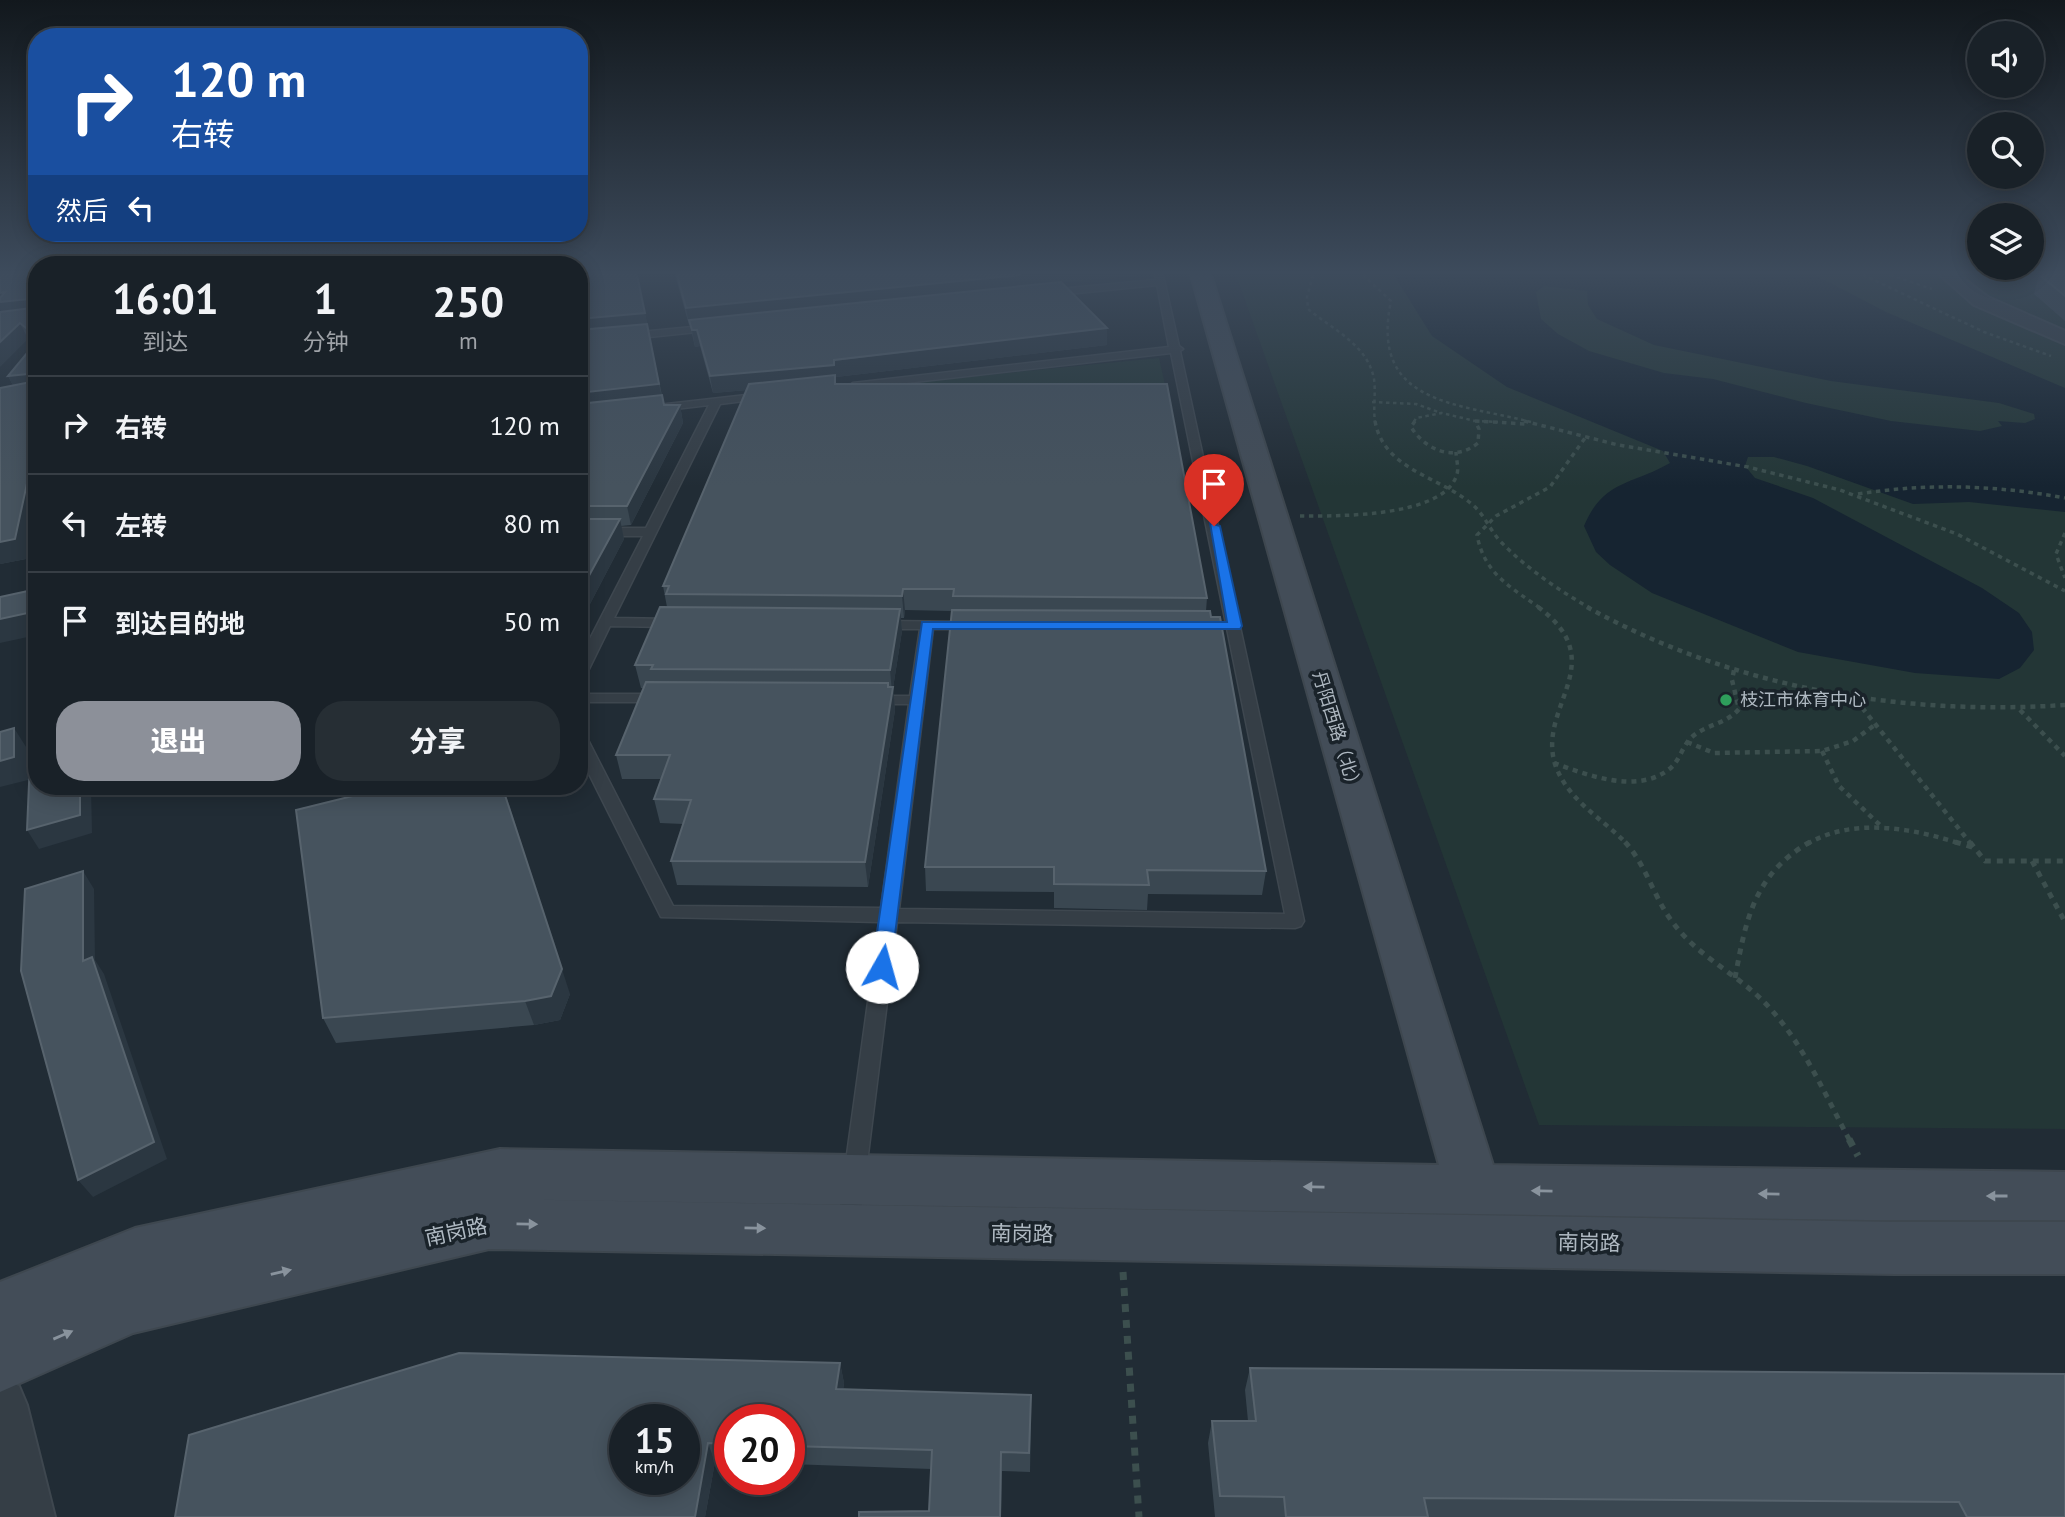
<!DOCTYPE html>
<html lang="zh">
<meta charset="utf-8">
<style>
body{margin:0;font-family:"PT Sans","Noto Sans SC",sans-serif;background:#262e34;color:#f1f3f6;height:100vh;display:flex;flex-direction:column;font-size:26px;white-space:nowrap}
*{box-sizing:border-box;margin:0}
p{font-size:23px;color:#9fa3a8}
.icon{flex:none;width:38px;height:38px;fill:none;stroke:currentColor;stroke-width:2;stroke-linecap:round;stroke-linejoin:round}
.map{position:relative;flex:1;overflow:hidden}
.side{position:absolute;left:28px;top:256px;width:560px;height:539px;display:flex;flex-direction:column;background:#192128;border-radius:28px;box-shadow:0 4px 18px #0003,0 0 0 2px #373e45}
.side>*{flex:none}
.guide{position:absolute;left:28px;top:28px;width:560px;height:214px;border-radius:28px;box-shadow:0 4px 18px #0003,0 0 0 2px #373e45;background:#1a4fa0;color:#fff;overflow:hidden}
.fabs{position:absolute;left:1967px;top:21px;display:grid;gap:14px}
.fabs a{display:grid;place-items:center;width:77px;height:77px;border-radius:50%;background:#192128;box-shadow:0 4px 18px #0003,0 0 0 2px #373e45;font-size:35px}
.speed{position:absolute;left:609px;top:1404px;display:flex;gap:14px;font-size:35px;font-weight:700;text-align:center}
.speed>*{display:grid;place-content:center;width:91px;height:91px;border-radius:50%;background:#192128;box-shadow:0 4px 18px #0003,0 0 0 2px #373e45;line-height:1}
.speed small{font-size:18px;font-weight:400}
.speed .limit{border:10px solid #d22;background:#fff;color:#111}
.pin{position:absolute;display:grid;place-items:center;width:60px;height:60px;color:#fff;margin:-72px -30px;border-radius:50% 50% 50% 0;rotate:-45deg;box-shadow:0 0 7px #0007}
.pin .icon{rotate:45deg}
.me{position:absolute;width:77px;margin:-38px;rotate:7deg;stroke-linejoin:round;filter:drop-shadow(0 0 5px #0008)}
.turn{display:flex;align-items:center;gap:24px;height:147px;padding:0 28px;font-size:32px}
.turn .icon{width:91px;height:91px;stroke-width:2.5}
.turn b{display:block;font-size:49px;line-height:60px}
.then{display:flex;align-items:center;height:66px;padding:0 28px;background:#0003;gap:14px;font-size:26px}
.eta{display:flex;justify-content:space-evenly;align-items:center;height:119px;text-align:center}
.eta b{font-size:42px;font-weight:800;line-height:49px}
.primary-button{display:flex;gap:14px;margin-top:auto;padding:14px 28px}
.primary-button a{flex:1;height:80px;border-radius:28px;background:#8c9099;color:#fff;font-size:28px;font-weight:800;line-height:80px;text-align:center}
.primary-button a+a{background:#262e34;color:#f1f3f6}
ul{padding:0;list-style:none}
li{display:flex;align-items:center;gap:21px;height:98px;padding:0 28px;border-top:2px solid #373e45}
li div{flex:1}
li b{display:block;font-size:26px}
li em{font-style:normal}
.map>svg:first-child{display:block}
.green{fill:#233636}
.water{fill:#162431;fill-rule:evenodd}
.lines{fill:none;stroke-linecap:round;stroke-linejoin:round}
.lane-casing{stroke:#3e474f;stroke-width:3}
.street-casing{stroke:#3e474f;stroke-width:4}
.secondary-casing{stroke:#3e474f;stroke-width:4}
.path-far4{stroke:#3c4f4e;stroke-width:2.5;stroke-dasharray:3.5 3.5;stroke-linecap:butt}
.path-far3{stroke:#3c4f4e;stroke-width:3.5;stroke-dasharray:4.5 4.5;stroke-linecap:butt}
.path-far2{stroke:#3c4f4e;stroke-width:4.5;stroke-dasharray:5 5;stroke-linecap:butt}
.path-far1{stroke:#3c4f4e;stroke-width:5;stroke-dasharray:6 6;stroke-linecap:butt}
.path{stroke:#3c4f4e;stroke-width:7;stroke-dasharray:8 8;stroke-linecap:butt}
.lane{fill:#353e46;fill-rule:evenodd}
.street{fill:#353e46;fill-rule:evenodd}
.secondary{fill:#434d58;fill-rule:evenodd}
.wall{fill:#3a4751}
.shaded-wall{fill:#2b3741}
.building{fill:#46535e;stroke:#57636d;stroke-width:2;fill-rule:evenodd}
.oneway{fill:#89939d}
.route{fill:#1a73e8;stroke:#114b97;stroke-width:2}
.leisure-dot{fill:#2e9e5b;stroke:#1a232a;stroke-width:2.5}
.labels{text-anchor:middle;stroke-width:7;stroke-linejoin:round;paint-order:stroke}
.poi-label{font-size:18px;fill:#afb9c2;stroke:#1a232a;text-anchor:start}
.street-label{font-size:18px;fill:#afb9c2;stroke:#1a232a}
.near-street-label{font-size:21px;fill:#afb9c2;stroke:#1a232a}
</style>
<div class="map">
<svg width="2065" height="1517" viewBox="0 0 2065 1517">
<rect width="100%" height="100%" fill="#212c35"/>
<!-- green -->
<g class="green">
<path d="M1236,275H2065V1129L1539,1125Z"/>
<path d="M1159,358L1168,398H754Z"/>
</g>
<!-- water -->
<path class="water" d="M1394,275H1815L1886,312L2065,388V512L1969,502L1913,504L1807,466L1774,457H1748L1745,466L1755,478L1813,498L1982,588L2019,613L2032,632L2034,650L2020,668L1999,679L1915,673L1798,652L1652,593L1610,565L1596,552L1584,526C1603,480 1632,485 1670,463L1663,451L1507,387L1432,336ZM1544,286L1587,291L1588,305L1597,319L1654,345L1831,381L1999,403L2034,414L2035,419L2025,423L1998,421L2002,426L1980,431L1891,421L1806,403L1713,379L1664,373L1589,351L1558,334L1541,319L1536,292Z"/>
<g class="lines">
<!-- lane casing -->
<g class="lane-casing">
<g id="lane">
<path d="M1155,275H1163L1179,346L1183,349L1180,351L1304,921L1301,926L1295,928L897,922L859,1227L856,1234L848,1237L840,1234L837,1227L879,922L661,917L579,754V733L587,738L673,906L881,908L909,704H874L867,700L874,696H910L920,629H880L873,625L880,621L975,622L977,625L970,629H933L899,909L1285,914L1171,353L853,389L848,386L853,383L1169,347L1157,285L1048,296L1044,293L1048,290L1156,280Z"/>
<path d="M713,325L716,326V330L630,339L625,336L630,333Z"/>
<path d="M765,393L769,394V398L720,404L614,618L672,619L679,623L672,627L610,626L586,675L579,679V660L643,536H579V528H646L709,405L658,411L653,408L658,405Z"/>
<path d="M579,694H659L666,698L659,702H579Z"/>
</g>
</g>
<!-- street casing -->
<g class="street-casing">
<g id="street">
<path d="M1940,275H1959L1988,297L2065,331V344L1974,305Z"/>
<path d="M0,1378L19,1386L27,1405L55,1517H0Z"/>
</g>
</g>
<!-- secondary casing -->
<g class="secondary-casing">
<path id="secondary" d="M1191,275H1211L1493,1165L2065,1172V1220H1864L492,1199L1893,1222H2065V1274H1893L489,1249L133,1333L0,1392V1282L135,1228L500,1149L1439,1165Z"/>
</g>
<!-- path-far4 -->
<g class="path-far4">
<path d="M1313,275L1307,297L1308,309C1332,329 1368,345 1374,379C1376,393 1373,408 1375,422"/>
<path d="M1363,275L1391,301C1369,405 1458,403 1531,422"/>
<path d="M1863,275L1984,332L2051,356"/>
<path d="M1890,275L1932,289"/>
<path d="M1372,402L1416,404L1441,413"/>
<path d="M1475,421L1498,422"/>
<path d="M1414,422L1416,418L1442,413L1475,421"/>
</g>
<!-- path-far3 -->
<g class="path-far3">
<path d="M1375,421C1384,473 1447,477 1478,510C1486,519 1491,531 1500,541C1526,568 1558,590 1590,608"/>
<path d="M1415,421L1411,427C1426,451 1455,462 1478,443L1479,429L1475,421"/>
<path d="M1475,421L1526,424"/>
<path d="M1524,421L1618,445L1748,467L1840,490L1957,534L2065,591"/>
<path d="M1858,494C1928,483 1995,485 2065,498"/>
<path d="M1300,516C1336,516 1445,518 1457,474C1459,468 1456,458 1456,452"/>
<path d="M2065,533L2056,554L2065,578"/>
<path d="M1540,608C1510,587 1484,573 1477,535L1496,516L1550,487L1585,438"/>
</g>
<!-- path-far2 -->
<g class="path-far2">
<path d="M1538,607C1613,662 1537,706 1555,764C1567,800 1602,818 1627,844"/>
<path d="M1587,607C1733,688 1901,716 2065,705"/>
<path d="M1856,700L1971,844"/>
<path d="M2020,710L2065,756"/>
<path d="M1687,742L1714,753L1822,751L1853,741L1876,724"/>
<path d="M1822,751L1839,786L1883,828"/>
<path d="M1554,763C1587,775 1636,794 1668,770C1680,762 1682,745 1693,736C1708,724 1726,724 1739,709L1732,680L1734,670"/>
<path d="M1807,844C1853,817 1913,828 1961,844"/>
</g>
<!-- path-far1 -->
<g class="path-far1">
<path d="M1625,842C1647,866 1654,899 1674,924C1698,956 1735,973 1763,1001C1802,1040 1824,1093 1850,1141"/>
<path d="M1955,842L1975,848"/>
<path d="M1970,842L1985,861H2065"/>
<path d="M2032,861L2065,922"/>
<path d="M1735,978C1746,919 1754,874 1810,842"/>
</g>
<!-- path -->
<g class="path">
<path d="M1849,1139L1858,1156"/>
<path d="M1123,1272L1139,1517"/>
</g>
<!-- lane -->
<use href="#lane" class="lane"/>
<!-- street -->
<use href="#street" class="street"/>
<!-- secondary -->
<use href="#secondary" class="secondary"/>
</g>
<!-- wall -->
<g class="wall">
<path d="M37,275V507L26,559L0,564V566V388L13,385L8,376L34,344L1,309Z"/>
<path d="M637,275L664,405H680L683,423L631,525L621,526L624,539L579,625V304L589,303Z"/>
<path d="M675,275H1138L1061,282L1107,345L836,377V384L1207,598L1206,611L1266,871L1262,895L1148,894L1147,910L1054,908V892L926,891L925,867L952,611L905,610L904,618H901L902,631L893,688L895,710L868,887L677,885L671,861L683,824L660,823L654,799L662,779H622L616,755L644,688H641L635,665L667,607L663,586L747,390L713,393L700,346L695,347L690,325H689Z"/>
<path d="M2039,275H2065V321L2034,294Z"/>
<path d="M570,994L560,1020L534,1025L336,1043L323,1018Z"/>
<path d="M840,1363L844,1383L843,1390L1031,1414L1030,1472L1002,1471L1001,1517H859L929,1511L931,1469L789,1464V1419H730V1463L715,1462L705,1517H175Z"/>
<path d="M1250,1368L2065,1517H1215L1208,1443L1212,1421H1248L1245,1390Z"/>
</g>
<!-- shaded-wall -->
<g class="shaded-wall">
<path d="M1021,275H1138L689,320L690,325H689L686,308Z"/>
<path d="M5,292L29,299L37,315L5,318L0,309V293Z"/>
<path d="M645,313L648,329L579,336V319Z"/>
<path d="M20,323L28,339L0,367V342Z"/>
<path d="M1107,328V345L836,377V382L713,393L710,376Z"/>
<path d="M692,330H697L700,346L695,347Z"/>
<path d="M28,374L37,391L17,393L8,376Z"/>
<path d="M659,384L663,402L579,411V393Z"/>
<path d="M680,405L683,423L631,525L627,506Z"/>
<path d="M34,451H37V507L26,559L0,564V566V542Z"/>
<path d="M620,519L624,539L579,625V594Z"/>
<path d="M903,589L905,610L904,618L902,596Z"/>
<path d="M900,609L902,631L893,688L895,710L868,887L865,862L888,683L890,705L892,692L890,670Z"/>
<path d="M37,611V635L0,643V619Z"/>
<path d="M14,728L28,750V780L0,787V761Z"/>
<path d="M80,786H91L92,833L39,849L27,830Z"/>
<path d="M503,786L570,994L560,1020L534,1025L525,1001Z"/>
<path d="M83,871L94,889L95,960L104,974L167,1159L93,1197L78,1180L83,961Z"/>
<path d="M840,1363L844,1383L840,1409L836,1389Z"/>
<path d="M708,1443L715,1462L705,1517H695Z"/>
<path d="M1001,1452V1517H1000Z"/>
</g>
<!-- building -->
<g class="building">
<path d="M0,275H37V337L20,323L0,342V312L32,308L29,299L0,302V298L5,292L0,293Z"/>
<path d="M587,275H637L645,313L579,319V304L589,303Z"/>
<path d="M677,275H1021L686,308Z"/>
<path d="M2043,275H2065V296L2042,277Z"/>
<path d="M1061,282L1107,328L834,360V365L710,376L697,330H692L689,320Z"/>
<path d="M647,324L659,384L579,393V330Z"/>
<path d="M37,341V451H34L15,539L0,542V388L31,382L28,374L8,376Z"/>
<path d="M835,375V384H1167L1207,598L953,596L954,589H903L902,596L666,594L669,586H663L749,384Z"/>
<path d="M662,395L664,405H680L627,506H579V404Z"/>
<path d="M579,519H620L579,594Z"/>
<path d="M37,589V611L0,619V597Z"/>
<path d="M660,607L900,609L890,670L651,669L653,665H635Z"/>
<path d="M952,610L1210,611L1211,617H1220L1266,871L1147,870L1149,885L1054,884V867H925Z"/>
<path d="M646,682L888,683V687H893L865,862L671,861L691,800L654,799L670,755H616Z"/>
<path d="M14,728V757L0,761V732Z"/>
<path d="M37,736V786H80V815L27,830L31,738Z"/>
<path d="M393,786H502L562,969L551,996L525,1001L323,1018L296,810Z"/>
<path d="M83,871V961L92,957L154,1142L78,1180L21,971L25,889Z"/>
<path d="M459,1353L840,1363L836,1389L1031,1395L1029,1453L1001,1452L1000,1517H859V1512L929,1511L932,1450L789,1446V1419H730V1444L708,1443L695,1517H175L189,1435ZM625,1419H684V1479H625Z"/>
<path d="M1250,1368L2065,1374V1517H1967L1959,1502L1424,1498L1428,1517H1286L1284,1497L1220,1496L1212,1421H1256Z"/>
</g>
<!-- one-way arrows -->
<defs><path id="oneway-solid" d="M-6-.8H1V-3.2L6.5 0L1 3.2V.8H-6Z" transform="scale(1.75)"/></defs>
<g class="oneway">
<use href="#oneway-solid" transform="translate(1314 1187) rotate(-179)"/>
<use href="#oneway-solid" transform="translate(1542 1191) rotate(-179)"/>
<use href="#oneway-solid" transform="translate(1769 1194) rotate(-179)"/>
<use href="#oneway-solid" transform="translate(1997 1196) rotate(180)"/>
<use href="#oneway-solid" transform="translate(527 1224) rotate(1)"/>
<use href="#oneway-solid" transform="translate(755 1228) rotate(1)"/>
<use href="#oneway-solid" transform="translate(281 1272) rotate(-13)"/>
<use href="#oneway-solid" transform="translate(63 1335) rotate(-23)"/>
</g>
<!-- sky -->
<linearGradient id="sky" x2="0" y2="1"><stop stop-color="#12181d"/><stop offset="0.56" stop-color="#3d4b5c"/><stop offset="1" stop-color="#3d4b5c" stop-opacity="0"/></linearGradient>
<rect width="2065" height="487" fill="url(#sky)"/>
<!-- route -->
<path class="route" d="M1210,523L1220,526L1242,626L1240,629H933L891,967L882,974L875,972L872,967L922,622H1227Z"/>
<!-- markers -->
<circle class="leisure-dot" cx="1726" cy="700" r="7"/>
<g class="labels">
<!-- poi labels -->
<g class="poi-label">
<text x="1740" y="706">枝江市体育中心</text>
</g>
<!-- street labels -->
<g class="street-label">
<text transform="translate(1337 732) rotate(73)" y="6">丹阳西路（北）</text>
</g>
<!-- near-street labels -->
<g class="near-street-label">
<text transform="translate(456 1232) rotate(-12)" y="7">南岗路</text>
<text transform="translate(1022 1234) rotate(1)" y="7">南岗路</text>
<text transform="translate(1589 1243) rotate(1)" y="7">南岗路</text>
</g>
</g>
</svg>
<div class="fabs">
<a><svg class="icon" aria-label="sound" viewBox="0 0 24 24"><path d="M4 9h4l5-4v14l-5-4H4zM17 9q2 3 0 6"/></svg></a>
<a><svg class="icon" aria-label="search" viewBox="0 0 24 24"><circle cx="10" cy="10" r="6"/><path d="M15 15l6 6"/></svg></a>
<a><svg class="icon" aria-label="layers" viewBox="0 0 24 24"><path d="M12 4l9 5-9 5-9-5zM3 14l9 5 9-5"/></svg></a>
</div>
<div class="speed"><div>15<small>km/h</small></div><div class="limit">20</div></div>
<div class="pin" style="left:1214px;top:526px;background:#d93025"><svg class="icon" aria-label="arrive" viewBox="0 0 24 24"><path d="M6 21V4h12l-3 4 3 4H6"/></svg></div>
<svg class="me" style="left:882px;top:967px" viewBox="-20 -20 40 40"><circle r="19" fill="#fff"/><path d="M0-13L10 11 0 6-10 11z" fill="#1a73e8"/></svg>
<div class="guide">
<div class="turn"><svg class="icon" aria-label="right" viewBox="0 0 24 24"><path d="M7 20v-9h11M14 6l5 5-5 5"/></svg><div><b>120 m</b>右转</div></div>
<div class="then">然后<svg class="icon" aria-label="left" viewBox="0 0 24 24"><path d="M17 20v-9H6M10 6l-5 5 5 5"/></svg></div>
</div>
<section class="side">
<div class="eta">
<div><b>16:01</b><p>到达</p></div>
<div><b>1</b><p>分钟</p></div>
<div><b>250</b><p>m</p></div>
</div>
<ul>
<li><svg class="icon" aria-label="right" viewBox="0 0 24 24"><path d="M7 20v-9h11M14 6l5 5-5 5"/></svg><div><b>右转</b></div><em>120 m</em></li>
<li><svg class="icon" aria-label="left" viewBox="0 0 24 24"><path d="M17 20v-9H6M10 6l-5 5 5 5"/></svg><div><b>左转</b></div><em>80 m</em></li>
<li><svg class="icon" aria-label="arrive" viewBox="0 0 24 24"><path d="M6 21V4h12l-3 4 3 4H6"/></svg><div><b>到达目的地</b></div><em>50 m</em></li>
</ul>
<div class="primary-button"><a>退出</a><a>分享</a></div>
</section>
</div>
